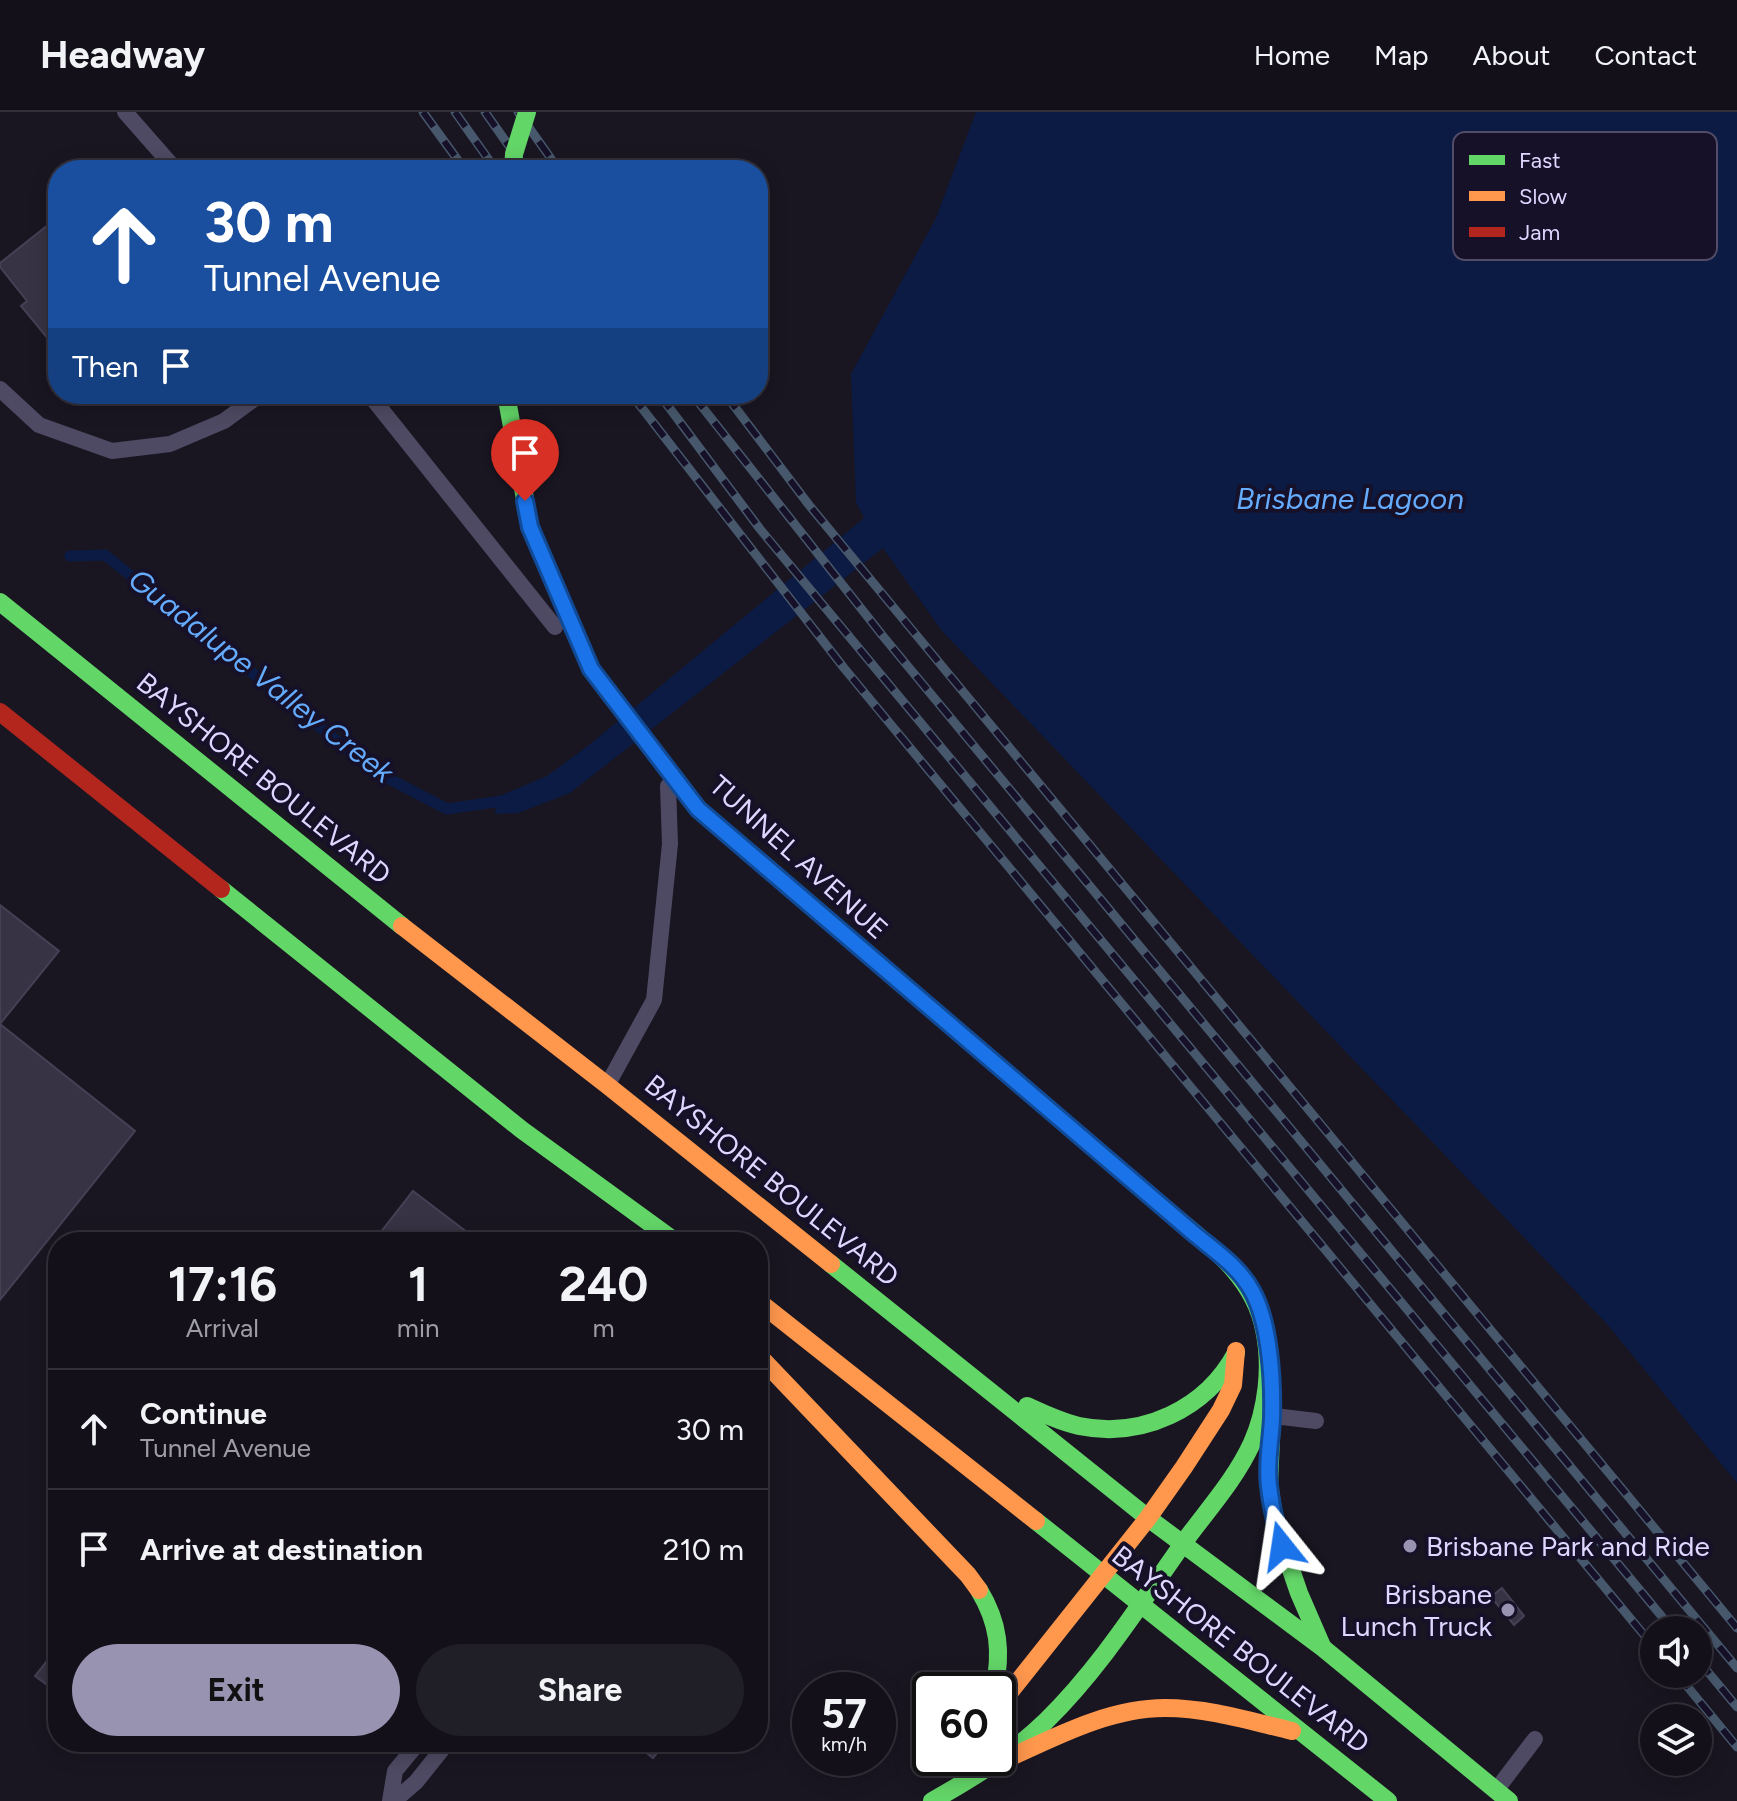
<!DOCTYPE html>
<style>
body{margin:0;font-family:Figtree,sans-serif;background:#201e27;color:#f1f3f6;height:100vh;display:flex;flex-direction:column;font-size:30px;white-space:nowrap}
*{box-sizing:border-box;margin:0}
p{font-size:26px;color:#9d9da2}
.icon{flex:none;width:44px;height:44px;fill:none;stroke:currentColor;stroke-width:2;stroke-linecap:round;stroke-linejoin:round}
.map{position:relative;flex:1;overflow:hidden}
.sheet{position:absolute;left:48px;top:1120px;width:720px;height:520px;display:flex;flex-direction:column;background:#13101a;border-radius:32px;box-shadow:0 4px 20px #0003,0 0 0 2px #323039}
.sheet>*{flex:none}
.banner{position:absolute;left:48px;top:48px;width:720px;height:244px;border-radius:32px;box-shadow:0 4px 20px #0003,0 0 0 2px #323039;background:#1a4fa0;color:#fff;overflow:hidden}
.tools{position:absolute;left:1640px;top:1504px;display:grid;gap:16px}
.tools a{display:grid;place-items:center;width:72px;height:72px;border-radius:50%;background:#13101a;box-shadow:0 4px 20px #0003,0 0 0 2px #323039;font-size:40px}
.speed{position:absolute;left:792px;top:1560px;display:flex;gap:16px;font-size:40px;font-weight:700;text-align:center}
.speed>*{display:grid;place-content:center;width:104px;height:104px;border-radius:50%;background:#13101a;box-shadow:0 4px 20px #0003,0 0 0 2px #323039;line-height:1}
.speed small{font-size:20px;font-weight:400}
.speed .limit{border:4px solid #111;border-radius:12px;background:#fff;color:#111}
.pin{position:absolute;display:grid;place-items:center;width:68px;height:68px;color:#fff;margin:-82px -34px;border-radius:50% 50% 50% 0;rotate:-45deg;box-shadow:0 0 8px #0007}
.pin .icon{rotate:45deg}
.me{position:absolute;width:88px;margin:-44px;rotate:345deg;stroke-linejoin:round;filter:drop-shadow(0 0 6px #0008)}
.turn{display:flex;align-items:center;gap:28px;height:168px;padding:0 24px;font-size:36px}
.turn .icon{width:104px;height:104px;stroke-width:2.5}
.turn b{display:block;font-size:56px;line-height:68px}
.then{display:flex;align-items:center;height:76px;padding:0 24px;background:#0003;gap:16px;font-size:30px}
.eta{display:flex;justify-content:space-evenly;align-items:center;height:136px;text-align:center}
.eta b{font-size:48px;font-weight:700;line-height:56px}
.cta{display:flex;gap:16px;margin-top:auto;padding:16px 24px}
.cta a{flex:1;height:92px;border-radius:48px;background:#9993b2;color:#111;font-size:32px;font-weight:700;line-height:92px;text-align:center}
.cta a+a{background:#201e27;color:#f1f3f6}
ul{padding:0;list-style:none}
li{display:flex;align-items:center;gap:24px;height:120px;padding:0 24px;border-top:2px solid #323039}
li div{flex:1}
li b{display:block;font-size:30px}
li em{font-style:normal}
header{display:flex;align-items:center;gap:48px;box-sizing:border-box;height:112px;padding:0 40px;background:#13101a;border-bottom:2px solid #323039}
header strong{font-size:38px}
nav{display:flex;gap:44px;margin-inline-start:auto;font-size:28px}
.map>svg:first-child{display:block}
.water{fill:#0c1b43}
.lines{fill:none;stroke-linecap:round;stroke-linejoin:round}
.stream{stroke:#0c1b43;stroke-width:11}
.building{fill:#383344;stroke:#454155;stroke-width:2}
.lane{stroke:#4e4a63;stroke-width:16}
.fast{stroke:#63d668;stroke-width:18}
.slow{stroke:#ff974d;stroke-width:18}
.jam{stroke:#b3261e;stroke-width:18}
.rail-casing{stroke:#47586c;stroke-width:9}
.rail{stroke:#161028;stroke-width:6;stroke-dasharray:18;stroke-linecap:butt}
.fast-bridge{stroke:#63d668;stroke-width:18}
.route-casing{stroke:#114b97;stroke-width:20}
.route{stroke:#1a73e8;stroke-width:14}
.poi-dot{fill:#9993b2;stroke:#161028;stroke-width:3}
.labels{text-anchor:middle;stroke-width:8;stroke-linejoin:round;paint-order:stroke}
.street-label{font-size:28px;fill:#ded7ff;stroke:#161028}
.poi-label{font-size:28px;fill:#ded7ff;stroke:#161028;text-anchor:start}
.water-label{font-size:30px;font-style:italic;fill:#65acfe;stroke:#161028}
.key{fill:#161028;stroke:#524c68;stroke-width:2}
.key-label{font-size:22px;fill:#ded7ff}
</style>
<header>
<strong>Headway</strong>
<nav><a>Home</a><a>Map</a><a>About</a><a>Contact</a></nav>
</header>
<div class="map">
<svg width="1737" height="1689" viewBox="0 0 1737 1689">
<rect width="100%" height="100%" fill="#191622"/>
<!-- water -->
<path class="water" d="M976,0H1737V1371L1607,1212L942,519L883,436L570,681L518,701L495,702L497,685L547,664L589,633L864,406L856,390L851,262L936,106Z"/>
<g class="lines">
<!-- stream -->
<path class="stream" d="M70,444L105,443L376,660L447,697L508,688"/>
</g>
<!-- building -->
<g class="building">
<path d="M58,105V239L21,194L27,189L0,155V151Z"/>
<path d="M0,793L59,839L0,912Z"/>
<path d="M0,912L135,1019L0,1188Z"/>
<path d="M413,1079L480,1130H373Z"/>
<path d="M1502,1476L1524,1504L1514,1513L1491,1485Z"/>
<path d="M58,1535V1581L35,1564Z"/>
<path d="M633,1630H666L653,1646Z"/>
</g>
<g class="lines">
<!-- lane -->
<g class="lane">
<path d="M125,0L176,58"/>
<path d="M0,277L39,313L112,339L170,332L224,309L261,282"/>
<path d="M369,282L555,515"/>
<path d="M609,970L654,888L670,732L668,674"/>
<path d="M1274,1304L1316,1309"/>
<path d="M1497,1677L1535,1627"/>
<path d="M390,1689L395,1659L419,1630"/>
<path d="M394,1689L416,1670L448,1630"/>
</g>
<!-- fast -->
<g class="fast">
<path d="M506,282L530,415L591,557L698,697L788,774"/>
<path d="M0,490L402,814"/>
<path d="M221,777L522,1018L676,1130"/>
<path d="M831,1152L1148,1406L1323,1536L1509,1689"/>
<path d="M1268,1246L1272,1304L1269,1372L1275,1411L1299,1481L1322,1534"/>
<path d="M1027,1294C1044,1302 1061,1310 1079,1314C1142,1327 1206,1297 1236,1241"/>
<path d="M1036,1409L1388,1689"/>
<path d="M979,1478C999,1511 1002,1540 994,1578"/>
<path d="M955,1650L958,1646"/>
<path d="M932,1689C973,1666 1012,1642 1046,1609C1101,1555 1142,1489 1187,1426C1210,1395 1236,1366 1252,1331C1267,1297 1272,1254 1264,1217C1253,1162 1207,1132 1167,1098"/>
</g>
<!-- slow -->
<g class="slow">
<path d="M788,774L1167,1098"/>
<path d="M402,814L607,973L831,1152"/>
<path d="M758,1189L1036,1409"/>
<path d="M758,1243L968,1463L979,1478"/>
<path d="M998,1595L1148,1406L1184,1355L1221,1298L1233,1273L1236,1239"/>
<path d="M991,1654C1046,1630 1104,1596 1165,1596C1208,1596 1250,1609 1292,1619"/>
</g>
<!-- jam -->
<path class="jam" d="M0,600L221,777"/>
<!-- rail casing -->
<g class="rail-casing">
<g id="rail">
<path d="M423,0L465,58"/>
<path d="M455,0L496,58"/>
<path d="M485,0L526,58"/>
<path d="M518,0L559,58"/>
<path d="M631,282L844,556L1654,1535"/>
<path d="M659,282L760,417L1673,1518"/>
<path d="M692,282L882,523L1737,1556"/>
<path d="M725,282L809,393L908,513L1737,1516"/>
<path d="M1698,1548L1737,1595"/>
<path d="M1677,1562L1737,1635"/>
</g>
</g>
<!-- rail -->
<use href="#rail" class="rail"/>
<!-- fast-bridge -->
<path class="fast-bridge" d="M513,58L514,42L527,0"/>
</g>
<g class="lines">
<!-- route casing -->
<g class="route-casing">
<path id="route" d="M525,389L530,415L591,557L698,697L1191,1119C1213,1138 1238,1153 1252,1179C1270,1211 1273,1269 1272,1306C1271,1329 1266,1351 1269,1374C1271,1394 1276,1414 1282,1434"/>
</g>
<!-- route -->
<use href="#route" class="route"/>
</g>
<!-- markers -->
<g class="poi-dot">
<circle cx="1410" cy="1434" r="8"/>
<circle cx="1508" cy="1498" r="8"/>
</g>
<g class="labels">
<!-- street labels -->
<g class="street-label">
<text transform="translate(264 666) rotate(39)" y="10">BAYSHORE BOULEVARD</text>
<text transform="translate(799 745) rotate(42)" y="10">TUNNEL AVENUE</text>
<text transform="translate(772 1068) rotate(39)" y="10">BAYSHORE BOULEVARD</text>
<text transform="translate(1241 1537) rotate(38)" y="10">BAYSHORE BOULEVARD</text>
</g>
<!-- poi labels -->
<g class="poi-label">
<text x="1426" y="1444">Brisbane Park and Ride</text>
<text x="1492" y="1492" text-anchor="end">Brisbane<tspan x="1492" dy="32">Lunch Truck</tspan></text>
</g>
<!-- water labels -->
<g class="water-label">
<text x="1350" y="397">Brisbane Lagoon</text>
<text transform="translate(261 564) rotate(38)" y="10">Guadalupe Valley Creek</text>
</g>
</g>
<!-- legend -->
<rect x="1453" y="20" width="264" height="128" rx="12" class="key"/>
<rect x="1469" y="43" width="36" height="10" fill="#63d668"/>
<rect x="1469" y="79" width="36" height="10" fill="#ff974d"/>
<rect x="1469" y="115" width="36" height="10" fill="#b3261e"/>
<g class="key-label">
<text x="1519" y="56">Fast</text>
<text x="1519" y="92">Slow</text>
<text x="1519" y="128">Jam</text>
</g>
</svg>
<div class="tools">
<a><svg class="icon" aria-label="sound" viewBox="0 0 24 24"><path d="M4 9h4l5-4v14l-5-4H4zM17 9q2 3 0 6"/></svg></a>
<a><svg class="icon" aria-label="layers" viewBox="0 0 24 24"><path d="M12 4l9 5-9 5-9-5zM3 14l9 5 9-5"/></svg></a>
</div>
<div class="speed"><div>57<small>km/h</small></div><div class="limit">60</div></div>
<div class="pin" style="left:525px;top:389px;background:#d93025"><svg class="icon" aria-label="arrive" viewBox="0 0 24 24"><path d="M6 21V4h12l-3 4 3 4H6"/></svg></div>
<svg class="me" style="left:1282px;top:1434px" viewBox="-20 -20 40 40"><path d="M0-17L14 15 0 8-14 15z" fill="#1a73e8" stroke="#fff" stroke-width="4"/></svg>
<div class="banner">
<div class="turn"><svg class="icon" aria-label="ahead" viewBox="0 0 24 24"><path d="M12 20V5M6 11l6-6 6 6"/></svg><div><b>30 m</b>Tunnel Avenue</div></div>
<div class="then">Then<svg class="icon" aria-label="arrive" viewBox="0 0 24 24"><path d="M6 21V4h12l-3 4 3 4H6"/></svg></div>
</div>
<section class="sheet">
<div class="eta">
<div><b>17:16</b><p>Arrival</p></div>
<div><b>1</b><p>min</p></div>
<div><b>240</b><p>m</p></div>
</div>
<ul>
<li><svg class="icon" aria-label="ahead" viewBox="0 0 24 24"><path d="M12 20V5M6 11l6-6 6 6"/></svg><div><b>Continue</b><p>Tunnel Avenue</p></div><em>30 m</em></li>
<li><svg class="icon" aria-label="arrive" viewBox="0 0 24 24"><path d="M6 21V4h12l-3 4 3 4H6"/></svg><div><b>Arrive at destination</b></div><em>210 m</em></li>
</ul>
<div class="cta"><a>Exit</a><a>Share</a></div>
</section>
</div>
